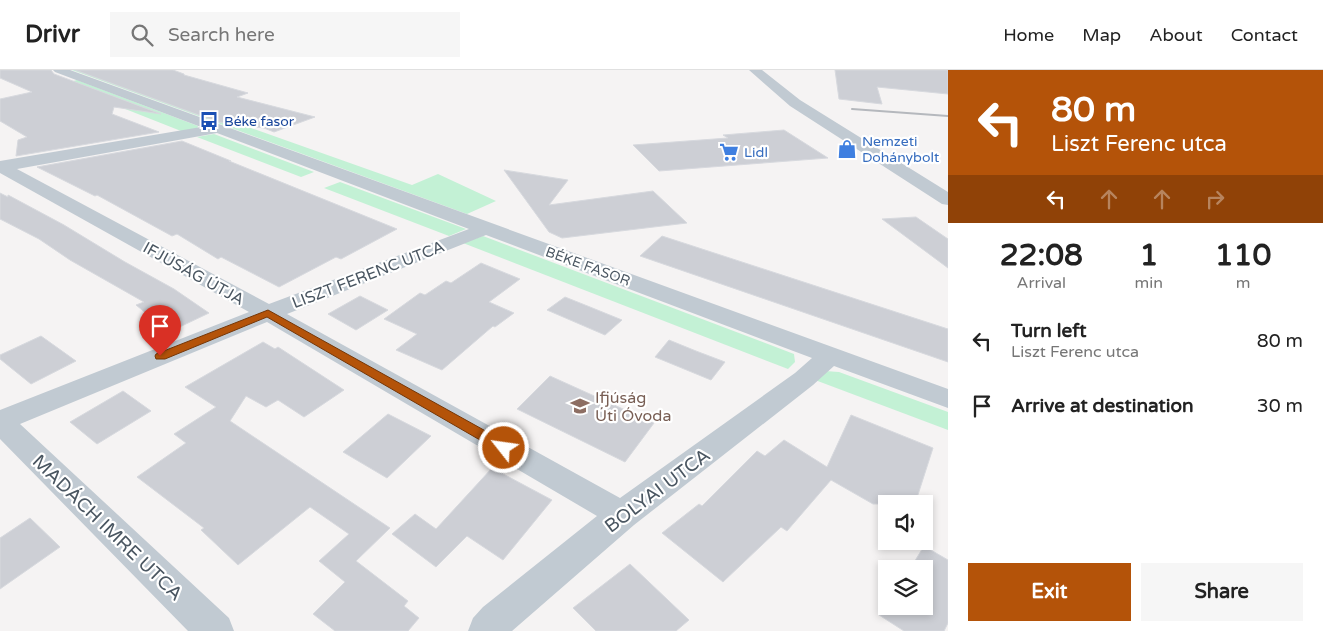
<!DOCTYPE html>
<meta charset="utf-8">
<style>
body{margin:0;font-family:"Varela Round",sans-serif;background:#f6f6f6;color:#222;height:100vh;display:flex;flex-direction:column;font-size:19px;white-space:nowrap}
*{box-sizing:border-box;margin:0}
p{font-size:16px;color:#767676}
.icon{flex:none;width:28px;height:28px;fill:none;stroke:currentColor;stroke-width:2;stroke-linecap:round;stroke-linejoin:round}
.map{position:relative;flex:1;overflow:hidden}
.details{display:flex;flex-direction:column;background:#fff;width:375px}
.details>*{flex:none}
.guide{background:#b45309;color:#fff;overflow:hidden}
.fabs{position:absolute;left:878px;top:425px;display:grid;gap:10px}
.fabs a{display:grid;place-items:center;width:55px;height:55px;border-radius:0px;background:#fff;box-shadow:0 2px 8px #0003;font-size:25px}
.pin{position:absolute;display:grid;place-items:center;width:42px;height:42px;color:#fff;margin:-51px -21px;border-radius:50% 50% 50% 0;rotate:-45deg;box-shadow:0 0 5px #0007}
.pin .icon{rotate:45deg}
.me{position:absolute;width:55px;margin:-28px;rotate:300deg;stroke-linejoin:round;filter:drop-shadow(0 0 4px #0008)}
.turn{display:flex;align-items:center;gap:18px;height:105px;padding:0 20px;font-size:22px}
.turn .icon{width:65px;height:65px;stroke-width:2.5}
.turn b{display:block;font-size:35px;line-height:42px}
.lanes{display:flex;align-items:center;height:48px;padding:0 20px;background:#0003;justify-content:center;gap:25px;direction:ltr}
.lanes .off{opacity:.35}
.eta{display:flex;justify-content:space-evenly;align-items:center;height:85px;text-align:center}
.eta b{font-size:30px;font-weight:700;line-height:35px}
.cta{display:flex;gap:10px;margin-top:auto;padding:10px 20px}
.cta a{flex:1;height:58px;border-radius:0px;background:#b45309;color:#fff;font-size:20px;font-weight:700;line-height:58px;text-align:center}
.cta a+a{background:#f6f6f6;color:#222}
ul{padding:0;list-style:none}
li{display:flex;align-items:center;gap:15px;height:65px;padding:0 20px}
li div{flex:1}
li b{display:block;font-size:19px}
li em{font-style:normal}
header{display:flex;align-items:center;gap:30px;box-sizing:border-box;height:70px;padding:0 25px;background:#fff;border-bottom:1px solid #e0e0e0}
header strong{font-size:24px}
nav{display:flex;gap:28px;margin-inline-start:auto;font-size:18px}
.search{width:350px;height:45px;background:#f6f6f6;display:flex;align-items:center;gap:12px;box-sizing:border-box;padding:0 18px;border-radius:0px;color:#767676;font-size:19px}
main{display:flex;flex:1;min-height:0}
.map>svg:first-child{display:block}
.green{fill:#c3f1d5}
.building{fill:#cdcfd5;stroke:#d7d9de}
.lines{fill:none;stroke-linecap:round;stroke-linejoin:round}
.minor{fill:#c1cad2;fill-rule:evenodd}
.rail{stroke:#b5b8bd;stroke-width:2}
.route{fill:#b45309;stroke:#753606}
.labels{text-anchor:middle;stroke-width:4.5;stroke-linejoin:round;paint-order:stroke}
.far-transit-label{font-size:14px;fill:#164399;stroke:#fff;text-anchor:start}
.far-shop-label{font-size:14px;fill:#366cbe;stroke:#fff;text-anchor:start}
.far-street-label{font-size:14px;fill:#4a5661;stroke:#fff}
.street-label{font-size:16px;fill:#4a5661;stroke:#fff}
.education-label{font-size:16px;fill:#785e54;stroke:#fff;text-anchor:start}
.near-street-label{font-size:19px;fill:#4a5661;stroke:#fff}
</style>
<header>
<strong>Drivr</strong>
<div class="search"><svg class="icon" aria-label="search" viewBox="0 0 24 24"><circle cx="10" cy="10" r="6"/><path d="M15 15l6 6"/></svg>Search here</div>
<nav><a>Home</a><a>Map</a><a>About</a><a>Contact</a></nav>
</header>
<main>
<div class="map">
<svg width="948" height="561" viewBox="0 0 948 561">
<rect width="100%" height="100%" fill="#f5f3f3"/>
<!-- green -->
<g class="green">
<path d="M72,0H87L412,115L438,104L496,131L467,144Z"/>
<path d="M77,10L198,56L197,60L186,63L62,14Z"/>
<path d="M214,64L314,102L301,107L197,67Z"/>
<path d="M340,112L466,159L449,166L324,118Z"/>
<path d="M483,166L794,284L795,292L788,299L463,173Z"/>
<path d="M825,301L839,302L948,342V360L815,310Z"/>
</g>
<!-- building -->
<g class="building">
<path d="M0,0H51L54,4L161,44L114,37L112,44L159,62L16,86L18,70L27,67L0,51V29L32,22L0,8Z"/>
<path d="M75,0H173L184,4V5L248,23L237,27L315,47L274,62L264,58L218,52Z"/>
<path d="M835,0H948V24L877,17L882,34L839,29Z"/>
<path d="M784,60L828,88L659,101L633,75L728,68L723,65Z"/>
<path d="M182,71L231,91H229L397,159L341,189L336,187L279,217L221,187L218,189L177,164L172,166L97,125L95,126L37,97Z"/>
<path d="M504,100L568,110L549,135L653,121L687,153L562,168L549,162Z"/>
<path d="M0,123L8,127V125L64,155L125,192L174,219L209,243L169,262L136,235L144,232L70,190L39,169L0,149Z"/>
<path d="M916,147L948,169V198L882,149Z"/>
<path d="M662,166L948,259V292L640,186Z"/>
<path d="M481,193L520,209L489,232L514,243L495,257L493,256L442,300L396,280L417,264L384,249L420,223L425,225L446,211L451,213Z"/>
<path d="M360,226L388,240L356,260L328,244Z"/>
<path d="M565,227L590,237L622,250L605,265L547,240Z"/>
<path d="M41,266L76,291L31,314L0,289V285Z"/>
<path d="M669,270L696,281L725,292L711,310L655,287Z"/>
<path d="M263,272L275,279L278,277L344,320L304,347L278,330L266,337L246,326L230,351L390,458L356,491L408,531L404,536L419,548L408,561H335L313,544L345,512L319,491L349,464L310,437L238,495L201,460L204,458L137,407L186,373L174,364L216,337L185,317Z"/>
<path d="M550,306L654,353L625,392L517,339Z"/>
<path d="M123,321L151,341L97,374L70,352Z"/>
<path d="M388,344L431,366L387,408L343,382Z"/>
<path d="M851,345L933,378L915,434H873L831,410L787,461L781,457L723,512L662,463L699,434L702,436L757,381L765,386L784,370L827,397Z"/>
<path d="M492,398L552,430L503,490L467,466L436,497L392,464L415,444L436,459Z"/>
<path d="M30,448L60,477L0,519V468Z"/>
<path d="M924,476L948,490V553L944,561H904L879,545L886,534V536H924V499H910Z"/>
<path d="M630,494L689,550L676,561H596L573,538Z"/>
</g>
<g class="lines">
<!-- minor -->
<g class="minor">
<path d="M53,0H70L948,319V338L834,296L813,315L634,455L512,561H468L473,548L483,537L597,446L267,252L20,354L229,548L234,561H188L0,369V340L249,242L0,103V91L201,57L55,2ZM217,63L469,159L269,234L17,99ZM486,165L812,288L795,303L620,428L287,244Z"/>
<path d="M749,0H762L800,30L948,122V135L942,134L790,36Z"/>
</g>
<!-- rail -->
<path class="rail" d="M852,39L948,46"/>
</g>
<!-- route -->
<path class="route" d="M268,240L509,374L511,378L509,381H499L267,247L165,289H156L155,286L156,284Z"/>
<!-- icons -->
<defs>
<g id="bus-bare" transform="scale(1.5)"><path d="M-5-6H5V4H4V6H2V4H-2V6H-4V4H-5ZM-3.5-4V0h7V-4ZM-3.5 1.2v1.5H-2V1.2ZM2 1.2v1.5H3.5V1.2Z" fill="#1a4fb4" stroke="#fff" stroke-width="2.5" paint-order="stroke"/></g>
<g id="shop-bare" transform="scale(1.5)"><path d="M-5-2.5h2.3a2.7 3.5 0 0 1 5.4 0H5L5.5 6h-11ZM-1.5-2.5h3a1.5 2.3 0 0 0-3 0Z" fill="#3f7fe0" stroke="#fff" stroke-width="2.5" paint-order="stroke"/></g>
<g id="supermarket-bare" transform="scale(1.5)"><path d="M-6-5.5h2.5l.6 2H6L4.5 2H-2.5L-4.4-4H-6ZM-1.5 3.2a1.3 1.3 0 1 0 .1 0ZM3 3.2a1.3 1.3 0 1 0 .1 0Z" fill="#3f7fe0" stroke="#fff" stroke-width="2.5" paint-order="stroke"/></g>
<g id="school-bare" transform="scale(1.5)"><path d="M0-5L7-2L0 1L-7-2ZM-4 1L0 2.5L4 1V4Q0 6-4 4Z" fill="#8d6e63" stroke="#fff" stroke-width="2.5" paint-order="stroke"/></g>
</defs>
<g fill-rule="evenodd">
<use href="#bus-bare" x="209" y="51"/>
<use href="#shop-bare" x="847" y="79"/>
<use href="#supermarket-bare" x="729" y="82"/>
<use href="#school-bare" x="580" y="336"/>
</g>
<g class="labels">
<!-- far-transit labels -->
<g class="far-transit-label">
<text x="224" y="56">Béke fasor</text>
</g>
<!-- far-shop labels -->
<g class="far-shop-label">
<text x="862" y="76">Nemzeti<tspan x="862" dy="16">Dohánybolt</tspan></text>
<text x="744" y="87">Lidl</text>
</g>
<!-- far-street labels -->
<g class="far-street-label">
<text transform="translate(588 196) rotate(20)" y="5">BÉKE FASOR</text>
</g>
<!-- street labels -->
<g class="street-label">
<text transform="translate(194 203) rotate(29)" y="6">IFJÚSÁG ÚTJA</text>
<text transform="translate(368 204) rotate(-21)" y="6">LISZT FERENC UTCA</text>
</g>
<!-- education labels -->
<g class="education-label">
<text x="595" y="333">Ifjúság<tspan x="595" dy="18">Úti Óvoda</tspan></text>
</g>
<!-- near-street labels -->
<g class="near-street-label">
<text transform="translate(657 420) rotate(-37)" y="7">BOLYAI UTCA</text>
<text transform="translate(108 457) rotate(44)" y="7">MADÁCH IMRE UTCA</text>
</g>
</g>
</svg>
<div class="fabs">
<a><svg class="icon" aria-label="sound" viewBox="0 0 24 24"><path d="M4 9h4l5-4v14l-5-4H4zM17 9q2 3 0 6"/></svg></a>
<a><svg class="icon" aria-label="layers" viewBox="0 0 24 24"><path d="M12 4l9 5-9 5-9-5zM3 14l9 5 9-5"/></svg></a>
</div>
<div class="pin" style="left:160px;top:286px;background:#d93025"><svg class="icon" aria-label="arrive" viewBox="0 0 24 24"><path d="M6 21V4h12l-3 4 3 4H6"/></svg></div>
<svg class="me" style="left:504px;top:378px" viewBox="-20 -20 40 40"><circle r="17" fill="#b45309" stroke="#fff" stroke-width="3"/><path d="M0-11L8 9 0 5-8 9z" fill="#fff"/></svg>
</div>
<section class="details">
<div class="guide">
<div class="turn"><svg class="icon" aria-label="left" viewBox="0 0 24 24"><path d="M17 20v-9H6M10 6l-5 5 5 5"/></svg><div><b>80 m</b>Liszt Ferenc utca</div></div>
<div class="lanes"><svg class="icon" aria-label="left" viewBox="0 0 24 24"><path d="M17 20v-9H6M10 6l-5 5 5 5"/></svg><svg class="icon off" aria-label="ahead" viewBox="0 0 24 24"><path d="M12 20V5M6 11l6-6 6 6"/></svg><svg class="icon off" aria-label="ahead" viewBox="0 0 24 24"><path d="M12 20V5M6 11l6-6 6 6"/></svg><svg class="icon off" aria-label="right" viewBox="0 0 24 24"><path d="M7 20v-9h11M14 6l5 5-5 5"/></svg></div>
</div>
<div class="eta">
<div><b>22:08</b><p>Arrival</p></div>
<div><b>1</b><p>min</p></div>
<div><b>110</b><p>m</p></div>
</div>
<ul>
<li><svg class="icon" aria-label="left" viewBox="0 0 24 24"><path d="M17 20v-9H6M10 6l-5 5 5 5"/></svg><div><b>Turn left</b><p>Liszt Ferenc utca</p></div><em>80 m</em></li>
<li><svg class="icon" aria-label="arrive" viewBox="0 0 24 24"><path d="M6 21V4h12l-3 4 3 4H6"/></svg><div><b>Arrive at destination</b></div><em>30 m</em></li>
</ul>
<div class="cta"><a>Exit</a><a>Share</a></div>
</section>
</main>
